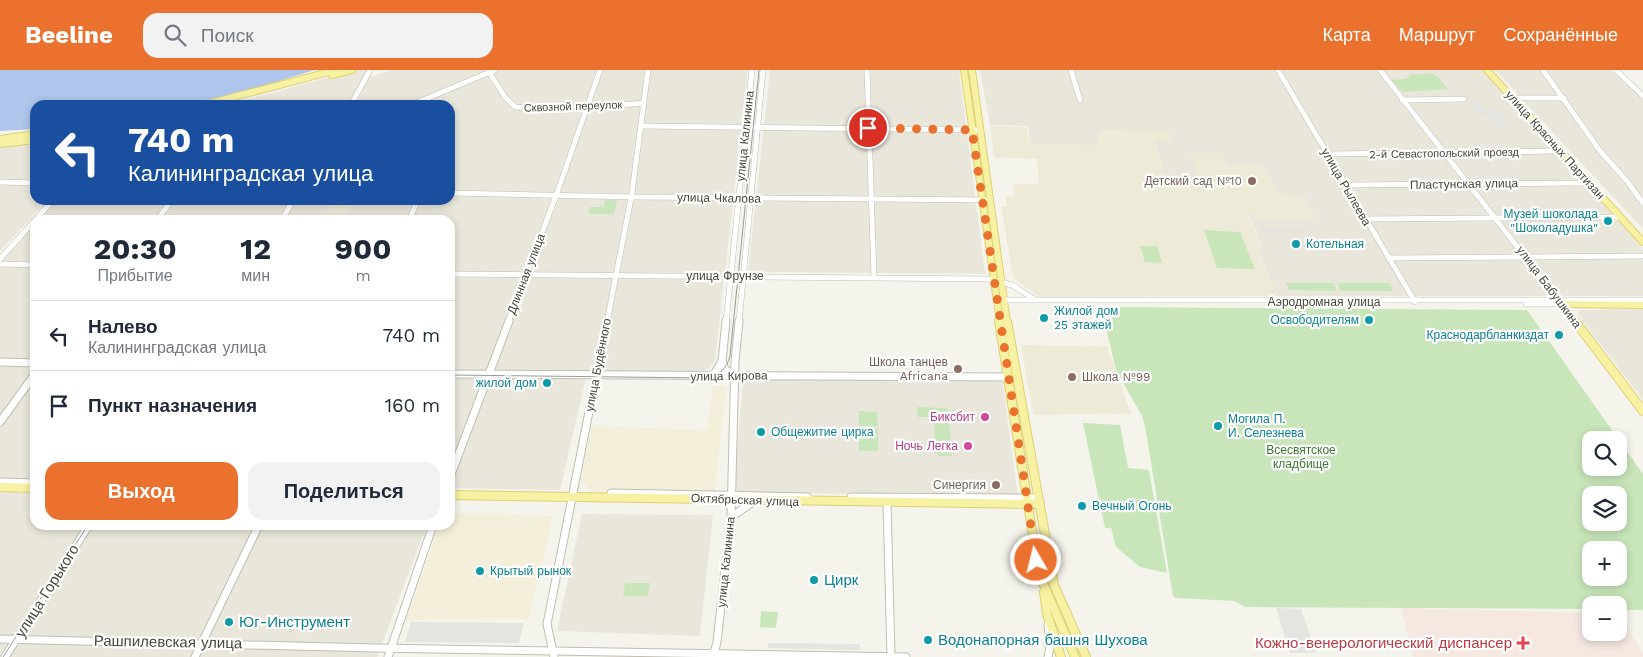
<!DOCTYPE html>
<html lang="ru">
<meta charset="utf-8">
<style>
body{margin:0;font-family:"Work Sans",sans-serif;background:#f2f2f3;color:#1f2937;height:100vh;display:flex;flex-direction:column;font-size:19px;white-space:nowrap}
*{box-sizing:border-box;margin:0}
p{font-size:16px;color:#747a83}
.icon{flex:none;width:28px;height:28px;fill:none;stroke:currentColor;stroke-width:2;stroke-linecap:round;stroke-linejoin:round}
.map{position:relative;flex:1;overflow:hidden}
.side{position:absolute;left:30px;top:145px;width:425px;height:315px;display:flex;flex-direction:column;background:#fff;border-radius:15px;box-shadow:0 2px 8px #0003}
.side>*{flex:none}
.hud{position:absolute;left:30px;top:30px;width:425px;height:105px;border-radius:15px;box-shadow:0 2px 8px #0003;background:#1a4fa0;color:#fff;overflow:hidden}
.fabs{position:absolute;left:1582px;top:361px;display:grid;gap:10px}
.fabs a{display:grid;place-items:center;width:45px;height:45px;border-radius:10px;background:#fff;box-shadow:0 2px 8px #0003;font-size:25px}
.pin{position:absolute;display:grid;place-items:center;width:42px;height:42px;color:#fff;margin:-21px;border:2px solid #fff;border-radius:50%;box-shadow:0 1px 5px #0007}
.me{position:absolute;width:55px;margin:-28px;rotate:352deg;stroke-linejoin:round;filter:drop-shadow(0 0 4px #0008)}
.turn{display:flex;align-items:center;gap:18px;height:105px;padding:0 15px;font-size:22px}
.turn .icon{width:65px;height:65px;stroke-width:2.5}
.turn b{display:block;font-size:35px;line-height:42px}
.eta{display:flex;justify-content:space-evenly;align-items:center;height:85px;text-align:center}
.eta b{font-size:30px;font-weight:700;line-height:35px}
.button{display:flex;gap:10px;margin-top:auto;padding:10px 15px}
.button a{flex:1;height:58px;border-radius:15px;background:#eb712e;color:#fff;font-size:20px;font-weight:700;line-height:58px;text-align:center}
.button a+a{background:#f2f2f3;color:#1f2937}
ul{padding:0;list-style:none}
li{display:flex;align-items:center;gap:15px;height:70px;padding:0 15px;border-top:1px solid #e0e1e3}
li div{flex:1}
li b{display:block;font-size:19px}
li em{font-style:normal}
header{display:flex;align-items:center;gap:30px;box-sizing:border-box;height:70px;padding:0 25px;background:#eb712e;color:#fff}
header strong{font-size:24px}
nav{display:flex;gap:28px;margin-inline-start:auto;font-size:18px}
.search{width:350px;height:45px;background:#f2f2f3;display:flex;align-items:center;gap:12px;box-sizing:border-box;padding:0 18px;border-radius:15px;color:#747a83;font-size:19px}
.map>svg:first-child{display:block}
.residential{fill:#e9e7db}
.commercial{fill:#f4efda}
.industrial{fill:#e5e3dd}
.education{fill:#edebd8}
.medical{fill:#f4e8e1}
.green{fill:#c8e6b9;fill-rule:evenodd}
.parking{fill:#e4e4e0}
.water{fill:#aec6ec}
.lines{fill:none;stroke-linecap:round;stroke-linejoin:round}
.minor-far1-casing{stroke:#c0beaf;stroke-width:6}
.minor-casing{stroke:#c0beaf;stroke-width:9}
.major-far1-casing{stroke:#dcd273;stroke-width:8}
.major-casing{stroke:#dcd273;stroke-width:10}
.minor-far1{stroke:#fff;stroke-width:5}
.minor{stroke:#fff;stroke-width:7}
.major-far1{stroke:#f7f1a3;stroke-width:6}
.major{stroke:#f7f1a3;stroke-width:8}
.tram{stroke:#9a9a9a;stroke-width:1}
.route{stroke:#eb712e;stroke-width:9;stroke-dasharray:0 16.2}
.education-dot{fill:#8d6e63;stroke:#fff;stroke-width:2}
.culture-dot{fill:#0f9aa8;stroke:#fff;stroke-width:2}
.hotel-dot{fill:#d1479c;stroke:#fff;stroke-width:2}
.health-dot{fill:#e0444e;stroke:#fff;stroke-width:2}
.labels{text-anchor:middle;stroke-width:4.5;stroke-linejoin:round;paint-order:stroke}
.far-street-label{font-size:11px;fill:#49473a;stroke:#fff}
.street-label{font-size:12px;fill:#49473a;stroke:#fff}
.education-label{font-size:12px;fill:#785e54;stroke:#fff;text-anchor:end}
.culture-label{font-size:12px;fill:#0d838f;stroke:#fff;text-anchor:start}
.hotel-label{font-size:12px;fill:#b23c85;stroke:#fff;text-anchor:end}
.park-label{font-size:12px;fill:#3d7830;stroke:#fff}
.near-culture-label{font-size:15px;fill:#0d838f;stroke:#fff;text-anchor:start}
.near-street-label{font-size:15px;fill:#49473a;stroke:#fff}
.near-health-label{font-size:15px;fill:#be3a42;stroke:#fff;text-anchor:end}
</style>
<header>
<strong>Beeline</strong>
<div class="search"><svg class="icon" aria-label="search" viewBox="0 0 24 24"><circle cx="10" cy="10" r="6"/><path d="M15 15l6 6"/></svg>Поиск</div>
<nav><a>Карта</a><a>Маршрут</a><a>Сохранённые</a></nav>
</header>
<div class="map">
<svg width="1643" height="587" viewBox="0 0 1643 587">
<rect width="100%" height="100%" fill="#f5f4ec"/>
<!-- residential -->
<g class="residential">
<path d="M356,0H372L371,7L391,0H748L715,290L710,298L699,303H587L560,420L450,418V150H36L54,130H450V35H226Z"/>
<path d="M770,0H959L985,204L748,202Z"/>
<path d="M980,0H1486L1635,168L1643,180V226H1278L1256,177H1263L1220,83L1201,113H1168L1154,70L1128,61L1101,60L1099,76L1031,75L1028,56L990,55Z"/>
<path d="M1495,0H1610L1643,30V159Z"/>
<path d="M35,71V111L0,110V75Z"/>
<path d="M0,113H35V130H47L0,181Z"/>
<path d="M35,151V455H427L377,587H0V190Z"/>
<path d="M1643,239V330L1578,245L1579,240Z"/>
<path d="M750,307L1002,309L1018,427L738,422L734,416L743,312Z"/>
<path d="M582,444L713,445L700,566L557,561Z"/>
</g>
<!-- commercial -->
<g class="commercial">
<path d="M713,316H726L715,422L591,421L581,411L591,356L707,360Z"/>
<path d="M450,443L553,446L529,549L406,550L440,455H450Z"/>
</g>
<!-- industrial -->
<path class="industrial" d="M1257,156L1317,157L1318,159H1311L1312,162H1260Z"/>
<!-- education -->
<g class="education">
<path d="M990,56L1026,57L1032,75L1099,76L1097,64L1101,60L1168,61L1172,70H1154L1168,112L1201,113L1190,83H1220L1226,97H1238L1237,95H1264L1278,124L1304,125L1316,148H1255L1253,144H1247L1263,178H1256L1278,226L1039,227L1013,208L1001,136H1007L1005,127L1013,126L1015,123L1013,114H1039L1037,89L994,88Z"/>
<path d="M334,130H354L342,150H322Z"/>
<path d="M1021,275L1107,276L1131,344L1033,345Z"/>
</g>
<!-- medical -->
<path class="medical" d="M1401,538L1591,543V562H1619L1620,544L1643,584V587H1413Z"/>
<!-- green -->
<g class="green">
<path d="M1431,3L1437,6L1448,19L1403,22L1391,10L1406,9L1410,6L1409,5Z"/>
<path d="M605,130H617L614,144H588L590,137H604Z"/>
<path d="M1204,160L1240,162L1255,199L1217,198Z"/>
<path d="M1140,176H1157L1162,193L1145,192Z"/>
<path d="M1286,213H1333L1337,221L1289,220Z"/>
<path d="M1337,213H1389L1393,221H1341Z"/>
<path d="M1101,237L1527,240L1643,404V540H1619V535H1591V539L1245,537L1234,531L1177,528L1173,526L1145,356L1142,346L1116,300ZM1591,370H1619V398H1591ZM1591,425H1619V452H1591ZM1591,480H1619V508H1591Z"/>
<path d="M917,337L948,338L952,386H938V384L935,383L934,347H918Z"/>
<path d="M859,341L877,342L878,356H859Z"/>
<path d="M1083,353L1120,355L1128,398L1149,400L1167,503L1140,497L1116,477L1111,458H1105Z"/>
<path d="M859,358L878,359V381H859Z"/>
<path d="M625,513H650L648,526H623Z"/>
<path d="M761,541L778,542L776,558L760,557Z"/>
</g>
<!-- parking -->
<g class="parking">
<path d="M1470,32H1478L1485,40H1499L1510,56H1497L1489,45H1481Z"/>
<path d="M1276,538L1301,539L1316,583H1290Z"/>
<path d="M411,552L524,553L519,573L405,572Z"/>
<path d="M768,573L860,574V580L768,578Z"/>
</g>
<!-- water -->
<path class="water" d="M0,0H315L240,23L184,35H35V59L0,61Z"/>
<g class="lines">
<!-- minor-far1 casing -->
<g class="minor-far1-casing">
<g id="minor-far1">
<path d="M867,0L874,206"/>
<path d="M1071,0L1080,30"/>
<path d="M1278,0L1415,232"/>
<path d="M1380,0L1560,232"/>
<path d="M1543,0L1600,81L1627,111L1643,133"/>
<path d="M1616,0L1643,26"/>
<path d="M489,2L505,27L515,37L587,38L644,33"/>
<path d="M1517,28H1564"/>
<path d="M1402,30L1464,29"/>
<path d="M351,35L369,2"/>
<path d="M411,35L495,0"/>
<path d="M642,56L979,60"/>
<path d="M1328,84L1561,81"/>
<path d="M0,112L35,113"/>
<path d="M1345,115L1582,113"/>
<path d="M450,123L635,127L986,130"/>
<path d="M1365,149L1620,147"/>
<path d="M157,150L172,130"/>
<path d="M282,150L293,130"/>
<path d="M409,150L418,130"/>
<path d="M1388,188L1643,186"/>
<path d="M0,189L53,130"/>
<path d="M0,194L35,195"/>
<path d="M450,204L988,209L1012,215L1034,229"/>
<path d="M997,230H1643"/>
<path d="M1526,234H1562"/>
<path d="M508,252L556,126L600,0"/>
<path d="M607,252L632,123L648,0"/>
<path d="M726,252L752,0"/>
<path d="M739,252L763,0"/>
</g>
</g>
<!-- minor casing -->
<g class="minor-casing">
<g id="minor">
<path d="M726,251L722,291L725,299L735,306"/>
<path d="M0,292L35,293"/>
<path d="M450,304L1008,307"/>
<path d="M709,306L715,303L722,291"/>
<path d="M0,352L35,304"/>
<path d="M450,407L509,251"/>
<path d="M0,412L35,413"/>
<path d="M611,423L808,427"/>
<path d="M851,427L1039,428"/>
<path d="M887,432L891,587"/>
<path d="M731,447L756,430"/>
<path d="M1048,555L1050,578L1048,587"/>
<path d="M0,569L374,578L906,587"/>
<path d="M5,587L89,455"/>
<path d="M195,587L259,455"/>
<path d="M388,587L433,455"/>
<path d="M554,587L547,554L607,251"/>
<path d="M713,587L717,572L731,447L735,291L739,251"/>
</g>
</g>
<!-- major-far1 casing -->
<g class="major-far1-casing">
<g id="major-far1">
<path d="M964,0L1000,252"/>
<path d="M972,0L1007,252"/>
<path d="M1487,0L1643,172"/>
<path d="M332,5L352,0"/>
<path d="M204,35L336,0"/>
<path d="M0,69L35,64"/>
<path d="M0,74L35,70"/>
<path d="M1562,234L1576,252"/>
<path d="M1562,234L1643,235"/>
</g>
</g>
<!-- major casing -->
<g class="major-casing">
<g id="major">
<path d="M999,251L1039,504L1075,587"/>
<path d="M1007,251L1054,515L1086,587"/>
<path d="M1575,251L1643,341"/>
<path d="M0,417L35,418"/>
<path d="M450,425L1040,434"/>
<path d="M1044,522L1047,544L1061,587"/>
</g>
</g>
<!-- minor-far1 -->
<use href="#minor-far1" class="minor-far1"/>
<!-- minor -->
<use href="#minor" class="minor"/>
<!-- major-far1 -->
<use href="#major-far1" class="major-far1"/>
<!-- major -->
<use href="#major" class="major"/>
<!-- tram -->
<g class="tram">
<path d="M450,305L706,308C719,305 727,299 730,286L759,0"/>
<path d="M3,587L88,455"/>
</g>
</g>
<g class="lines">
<!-- route -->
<path class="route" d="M868,58L972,60L1036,490"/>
</g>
<!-- markers -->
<g class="education-dot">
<circle cx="1252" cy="111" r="5"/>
<circle cx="958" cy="299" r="5"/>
<circle cx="1072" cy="307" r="5"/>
<circle cx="996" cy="415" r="5"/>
</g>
<g class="culture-dot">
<circle cx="1608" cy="151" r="5"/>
<circle cx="1296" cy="174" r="5"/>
<circle cx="1044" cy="248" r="5"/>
<circle cx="1369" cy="250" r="5"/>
<circle cx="1559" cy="265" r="5"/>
<circle cx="547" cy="313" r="5"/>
<circle cx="1218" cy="356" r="5"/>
<circle cx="761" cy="362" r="5"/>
<circle cx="1082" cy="436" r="5"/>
<circle cx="480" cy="501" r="5"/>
<circle cx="814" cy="510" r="5"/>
<circle cx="229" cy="552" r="5"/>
<circle cx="928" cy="570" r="5"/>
</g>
<g class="hotel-dot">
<circle cx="985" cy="347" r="5"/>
<circle cx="968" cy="376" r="5"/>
</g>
<path class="health-dot" d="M1520.5 565.5h5v5h5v5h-5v5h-5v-5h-5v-5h5z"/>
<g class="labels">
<!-- far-street labels -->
<g class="far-street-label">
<text transform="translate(573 36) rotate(-2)" y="4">Сквозной переулок</text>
<text transform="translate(1444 83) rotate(-1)" y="4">2-й Севастопольский проезд</text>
</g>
<!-- street labels -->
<g class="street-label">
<text transform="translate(745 66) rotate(-84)" y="4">улица Калинина</text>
<text transform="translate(1555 75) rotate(48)" y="4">улица Красных Партизан</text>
<text transform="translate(1464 114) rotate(-1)" y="4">Пластунская улица</text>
<text transform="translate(1346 117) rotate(60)" y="4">улица Рылеева</text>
<text transform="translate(719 128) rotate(1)" y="4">улица Чкалова</text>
<text transform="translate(526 204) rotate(-69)" y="4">Длинная улица</text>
<text x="725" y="210">улица Фрунзе</text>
<text transform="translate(1549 217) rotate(53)" y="4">улица Бабушкина</text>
<text x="1324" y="236">Аэродромная улица</text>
<text transform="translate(598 295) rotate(-79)" y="4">улица Будённого</text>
<text transform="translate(729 306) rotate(-1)" y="4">улица Кирова</text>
<text transform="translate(745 430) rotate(2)" y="4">Октябрьская улица</text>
<text transform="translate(726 492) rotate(-84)" y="4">улица Калинина</text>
</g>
<!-- education labels -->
<g class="education-label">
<text x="1242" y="115">Детский сад №10</text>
<text x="948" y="296">Школа танцев<tspan x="948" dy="14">Africana</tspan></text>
<text x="1082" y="311" text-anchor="start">Школа №99</text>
<text x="986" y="419">Синергия</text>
</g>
<!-- culture labels -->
<g class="culture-label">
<text x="1598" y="148" text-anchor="end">Музей шоколада<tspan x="1598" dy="14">"Шоколадушка"</tspan></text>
<text x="1306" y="178">Котельная</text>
<text x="1054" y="245">Жилой дом<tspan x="1054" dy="14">25 этажей</tspan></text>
<text x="1359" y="254" text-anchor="end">Освободителям</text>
<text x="1549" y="269" text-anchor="end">Краснодарбланкиздат</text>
<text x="537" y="317" text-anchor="end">жилой дом</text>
<text x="1228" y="353">Могила П.<tspan x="1228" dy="14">И. Селезнева</tspan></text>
<text x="771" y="366">Общежитие цирка</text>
<text x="1092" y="440">Вечный Огонь</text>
<text x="490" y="505">Крытый рынок</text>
</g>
<!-- hotel labels -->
<g class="hotel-label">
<text x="975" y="351">Биксбит</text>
<text x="958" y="380">Ночь Легка</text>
</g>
<!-- park labels -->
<g class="park-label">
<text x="1301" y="384">Всесвятское<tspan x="1301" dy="14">кладбище</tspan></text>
</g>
<!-- near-culture labels -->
<g class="near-culture-label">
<text x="824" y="515">Цирк</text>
<text x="239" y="557">Юг-Инструмент</text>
<text x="938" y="575">Водонапорная башня Шухова</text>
</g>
<!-- near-street labels -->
<g class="near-street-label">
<text transform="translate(47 521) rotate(-58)" y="5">улица Горького</text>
<text transform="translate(168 572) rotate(1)" y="5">Рашпилевская улица</text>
</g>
<!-- near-health labels -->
<g class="near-health-label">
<text x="1512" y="578">Кожно-венерологический диспансер</text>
</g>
</g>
</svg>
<div class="fabs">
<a><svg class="icon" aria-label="search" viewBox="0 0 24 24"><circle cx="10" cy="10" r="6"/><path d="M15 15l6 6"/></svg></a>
<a><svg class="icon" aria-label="layers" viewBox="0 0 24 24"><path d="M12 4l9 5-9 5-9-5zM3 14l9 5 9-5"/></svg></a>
<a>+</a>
<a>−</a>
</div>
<div class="pin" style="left:868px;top:58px;background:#d93025"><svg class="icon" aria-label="arrive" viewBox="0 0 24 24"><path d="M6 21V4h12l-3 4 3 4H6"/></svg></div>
<svg class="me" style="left:1036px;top:490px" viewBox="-20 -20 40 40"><circle r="17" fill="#eb712e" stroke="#fff" stroke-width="3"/><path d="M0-11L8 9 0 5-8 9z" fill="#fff"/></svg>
<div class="hud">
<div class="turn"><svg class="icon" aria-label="left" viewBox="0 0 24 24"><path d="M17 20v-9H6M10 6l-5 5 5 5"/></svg><div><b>740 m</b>Калининградская улица</div></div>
</div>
<section class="side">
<div class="eta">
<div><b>20:30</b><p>Прибытие</p></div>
<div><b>12</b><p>мин</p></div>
<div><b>900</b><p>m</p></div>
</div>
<ul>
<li><svg class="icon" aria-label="left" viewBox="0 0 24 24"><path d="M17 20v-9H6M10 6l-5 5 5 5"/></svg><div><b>Налево</b><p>Калининградская улица</p></div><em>740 m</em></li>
<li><svg class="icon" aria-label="arrive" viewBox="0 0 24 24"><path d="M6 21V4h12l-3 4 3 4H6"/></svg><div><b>Пункт назначения</b></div><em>160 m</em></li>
</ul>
<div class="button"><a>Выход</a><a>Поделиться</a></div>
</section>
</div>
